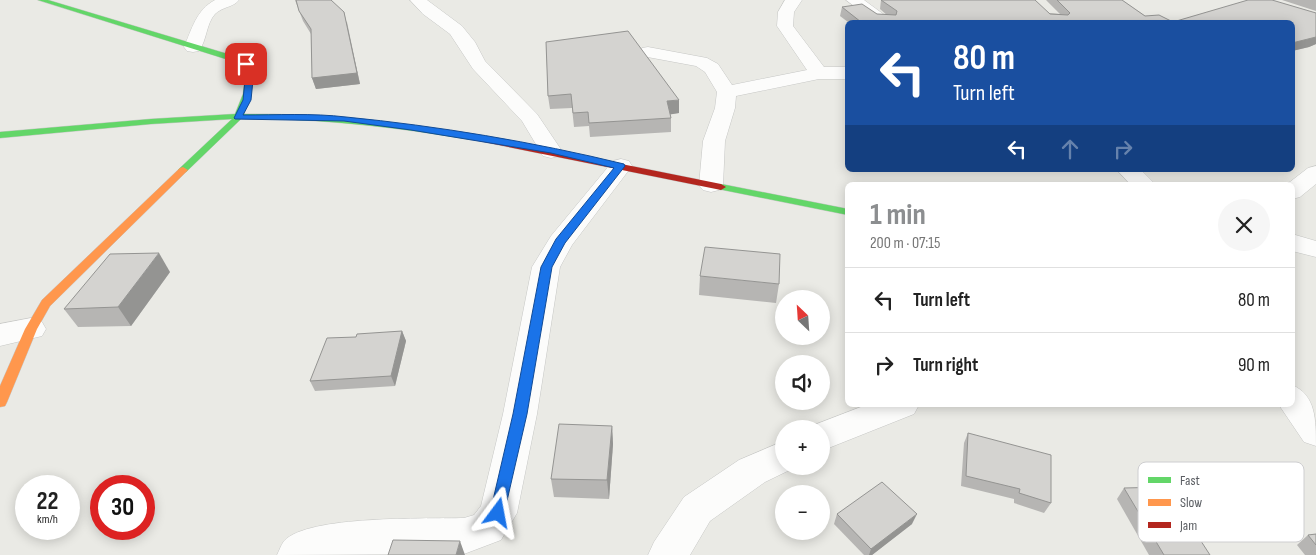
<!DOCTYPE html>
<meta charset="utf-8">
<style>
body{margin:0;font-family:"Sofia Sans Condensed",sans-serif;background:#f6f6f6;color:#222;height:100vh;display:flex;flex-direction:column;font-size:19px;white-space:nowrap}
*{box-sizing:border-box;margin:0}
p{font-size:16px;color:#767676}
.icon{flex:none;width:28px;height:28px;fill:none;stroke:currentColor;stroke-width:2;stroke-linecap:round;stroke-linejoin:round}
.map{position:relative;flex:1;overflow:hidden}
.panel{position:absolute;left:845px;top:182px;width:450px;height:225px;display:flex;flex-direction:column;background:#fff;border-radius:8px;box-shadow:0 2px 12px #0003}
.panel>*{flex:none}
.top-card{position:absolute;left:845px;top:20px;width:450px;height:152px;border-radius:8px;box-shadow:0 2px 12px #0003;background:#1a4fa0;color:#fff;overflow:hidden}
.needle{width:32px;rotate:335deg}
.buttons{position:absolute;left:775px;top:290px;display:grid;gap:10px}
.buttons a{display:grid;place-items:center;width:55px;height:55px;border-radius:50%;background:#fff;box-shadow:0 2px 12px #0003;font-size:25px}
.speed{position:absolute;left:15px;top:475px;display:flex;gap:10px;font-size:25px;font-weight:700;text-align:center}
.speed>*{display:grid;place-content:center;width:65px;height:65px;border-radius:50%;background:#fff;box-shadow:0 2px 12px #0003;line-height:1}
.speed small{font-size:12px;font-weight:400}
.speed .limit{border:8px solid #d22;background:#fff;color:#111}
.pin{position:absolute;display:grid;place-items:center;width:42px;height:42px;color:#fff;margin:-21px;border-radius:10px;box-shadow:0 2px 8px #0006}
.me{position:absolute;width:55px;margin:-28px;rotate:13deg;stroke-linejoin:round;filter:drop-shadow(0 0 4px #0008)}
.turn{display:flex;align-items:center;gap:18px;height:105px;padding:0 25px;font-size:22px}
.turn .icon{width:65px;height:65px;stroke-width:2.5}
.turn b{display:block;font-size:35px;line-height:42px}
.lanes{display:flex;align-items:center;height:48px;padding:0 25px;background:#0003;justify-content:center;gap:25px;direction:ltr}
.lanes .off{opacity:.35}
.round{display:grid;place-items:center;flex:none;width:52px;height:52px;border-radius:26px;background:#f6f6f6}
.summary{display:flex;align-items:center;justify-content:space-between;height:85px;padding:0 25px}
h1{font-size:30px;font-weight:700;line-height:38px;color:#8c8e90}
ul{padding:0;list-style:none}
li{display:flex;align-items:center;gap:15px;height:65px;padding:0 25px;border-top:1px solid #e0e0e0}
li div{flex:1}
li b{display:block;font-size:19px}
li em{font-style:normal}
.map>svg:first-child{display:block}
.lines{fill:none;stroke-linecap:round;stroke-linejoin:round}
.street-casing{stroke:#c6c7c5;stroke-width:1}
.fast-casing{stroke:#c7c7c6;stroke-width:1}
.slow-casing{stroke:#c7c7c6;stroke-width:1}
.jam-casing{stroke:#c7c7c6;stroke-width:1}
.street{fill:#fcfcfb;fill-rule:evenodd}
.fast{fill:#63d668;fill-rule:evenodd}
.slow{fill:#ff974d;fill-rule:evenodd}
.jam{fill:#b3261e;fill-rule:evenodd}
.wall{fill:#b6b5b3}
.shaded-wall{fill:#949492}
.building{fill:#d4d3d0;stroke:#949492}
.route{fill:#1a73e8;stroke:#114b97}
.key{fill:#fff;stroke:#ceced0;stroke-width:1}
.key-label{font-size:14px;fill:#5a5d62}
</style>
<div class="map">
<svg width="1316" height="555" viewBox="0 0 1316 555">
<rect width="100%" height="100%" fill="#eaeae5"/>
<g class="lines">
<!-- street casing -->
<g class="street-casing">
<g id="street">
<path d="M215,0H239C234,7 222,7 215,14C206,24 207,40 199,51L193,52L187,51L184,47C192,29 196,10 215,0Z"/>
<path d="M410,0H427L462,26L475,42L485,61L537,114L562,151L559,156L551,158L543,156L522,121L473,69L450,34L423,14Z"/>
<path d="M785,0H802L794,12L793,26L824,67H848V79H819L736,96L735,108L725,141L723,185L719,190L711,192L703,190L699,185L703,141L715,108L717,92L705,72L696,66L642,56L639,52L642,48L648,47L707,58L718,64L732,85L807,70L777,26L778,12Z"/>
<path d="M846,0H864L894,22H876Z"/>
<path d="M621,159L629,161L632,166L572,245L560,267L537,414L517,513L501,540L464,554L277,555C279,551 281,545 284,541C308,515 427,519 464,518L474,515L481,506L503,414L532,267L551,236L613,161Z"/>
<path d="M1316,166V184L1300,197L1292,199V185H1286L1308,168Z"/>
<path d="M1117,170H1141L1156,185H1131Z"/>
<path d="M1292,234L1316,241V257L1292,251Z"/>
<path d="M31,318L42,322L46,329L42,336L0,346V324Z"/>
<path d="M1292,385C1316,395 1316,420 1316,446L1304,442L1279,405H1292Z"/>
<path d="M866,405H919L914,414L821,451V429H808L809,427Z"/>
<path d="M784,441V466L796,467L765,482L710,521L690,555H648L654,542L684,497L739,460Z"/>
</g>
</g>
<!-- fast casing -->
<g class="fast-casing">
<g id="fast">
<path d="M38,0H48L241,58L254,70L251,94L244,114C321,113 396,122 472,134L476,137L472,140C395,127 319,118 241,119L186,172L183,173L178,170L180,168L232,119L151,124L0,138V132L151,119L235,114L243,94L246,71L235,62Z"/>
<path d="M721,184L848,209V215L718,189L716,187L718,185Z"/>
</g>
</g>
<!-- slow casing -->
<g class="slow-casing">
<path id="slow" d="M183,167L188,170L186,172L50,306L37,329L7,402L5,406L0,407V386L25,329L42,300L180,168Z"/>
</g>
<!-- jam casing -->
<g class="jam-casing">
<path id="jam" d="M472,134L721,184L726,187L721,190L469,139L468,137Z"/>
</g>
<!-- street -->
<use href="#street" class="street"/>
<!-- fast -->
<use href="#fast" class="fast"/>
<!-- slow -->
<use href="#slow" class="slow"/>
<!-- jam -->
<use href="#jam" class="jam"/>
</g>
<!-- wall -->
<g class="wall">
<path d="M295,0L347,22L360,84L316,89L312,78L311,34L303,21Z"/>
<path d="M881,0L1060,14L1046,0H1122L1145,16L1173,22L1316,13V44L1309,47L1292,51V22H848L840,16L842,7L877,14L887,15L880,9Z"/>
<path d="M1282,0H1316V11Z"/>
<path d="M546,42L679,113L670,114L671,118V132L590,137L589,126L574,127L572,108L550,109L548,96Z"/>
<path d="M170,272L131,326L78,327L64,309Z"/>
<path d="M700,276L779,284L776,303L699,295Z"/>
<path d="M402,331L406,341L395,386L315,391L310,381L356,337Z"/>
<path d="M612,426L613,444L609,499L554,497L551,479Z"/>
<path d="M968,433L1051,503L1044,513L1014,503V499L961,486L964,443Z"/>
<path d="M1124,488L1210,555H1149L1117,499Z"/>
<path d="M837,514L912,524L872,555H864L834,524Z"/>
<path d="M1316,534V555H1305L1297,545L1308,535Z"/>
</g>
<!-- shaded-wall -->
<g class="shaded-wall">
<path d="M344,12L360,84L316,89L312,78Z"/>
<path d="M1316,37V44L1309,47L1292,51V43Z"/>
<path d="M679,100V113L667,115V101Z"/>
<path d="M159,253L170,272L131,326L118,307Z"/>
<path d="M402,331L406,341L395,386L391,376Z"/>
<path d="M612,426L613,444L609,499L607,480Z"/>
<path d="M917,514L912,524L872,555H869L871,549Z"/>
<path d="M460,541L465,555H456Z"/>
</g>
<!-- building -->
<g class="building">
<path d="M296,0H331L344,12L357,73L312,78L311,29L299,11Z"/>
<path d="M881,0H1035L1050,14L1068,15L1070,13L1057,0H1122L1145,16L1159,15L1173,22L1248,0H1272L1316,13V37L1292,43V22H861L842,7L862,4L877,14L896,15L897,11Z"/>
<path d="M628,31L679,100L667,101L671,118L589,123L588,112L573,113L571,94L548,96L546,42Z"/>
<path d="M705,247L780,254L779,284L700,276Z"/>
<path d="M159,253L118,307L64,309L110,254Z"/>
<path d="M402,331L391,376L310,381L327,338L356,337L357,334Z"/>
<path d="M559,424L612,426L607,480L551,479Z"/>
<path d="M968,433L1051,455V503L1019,493L1020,489L966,476Z"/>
<path d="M882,482L917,514L871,549L837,514Z"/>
<path d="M1166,487L1210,555H1164L1124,488Z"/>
<path d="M1316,534V545L1308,535Z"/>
<path d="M393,540L460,541L456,555H388Z"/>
</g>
<!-- route -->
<path class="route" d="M243,63H248L254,70L251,100L243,115C277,115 313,113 346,117C438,126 534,142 624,164L625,166L565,243L552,267L527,414L503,518L498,520L492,518L490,513L513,414L541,267L556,239L614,168L551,153L411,130L344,121L235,119L234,118L243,100L246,70L242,64Z"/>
<!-- legend -->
<rect x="1138" y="462" width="166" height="80" rx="8" class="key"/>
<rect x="1148" y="477" width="23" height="6" fill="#63d668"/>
<rect x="1148" y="499" width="23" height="7" fill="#ff974d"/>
<rect x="1148" y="522" width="23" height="6" fill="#b3261e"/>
<g class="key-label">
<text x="1180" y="485">Fast</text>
<text x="1180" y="507">Slow</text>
<text x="1180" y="530">Jam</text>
</g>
</svg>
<div class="buttons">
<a><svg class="needle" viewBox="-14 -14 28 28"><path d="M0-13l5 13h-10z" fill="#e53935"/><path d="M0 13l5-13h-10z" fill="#767676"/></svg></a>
<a><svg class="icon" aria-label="sound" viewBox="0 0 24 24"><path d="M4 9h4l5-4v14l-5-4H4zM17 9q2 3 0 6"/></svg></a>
<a>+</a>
<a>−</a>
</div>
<div class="speed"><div>22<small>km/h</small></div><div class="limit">30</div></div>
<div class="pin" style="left:246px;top:64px;background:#d93025"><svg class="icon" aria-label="arrive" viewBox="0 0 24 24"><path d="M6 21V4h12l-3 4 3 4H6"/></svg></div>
<svg class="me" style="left:498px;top:513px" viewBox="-20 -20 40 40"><path d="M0-17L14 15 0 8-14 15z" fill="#1a73e8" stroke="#fff" stroke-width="4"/></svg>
<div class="top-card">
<div class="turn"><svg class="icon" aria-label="left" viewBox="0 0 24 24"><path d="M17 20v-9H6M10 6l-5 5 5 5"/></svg><div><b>80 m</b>Turn left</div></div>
<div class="lanes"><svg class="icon" aria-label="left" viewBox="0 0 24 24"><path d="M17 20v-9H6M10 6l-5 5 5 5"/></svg><svg class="icon off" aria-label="ahead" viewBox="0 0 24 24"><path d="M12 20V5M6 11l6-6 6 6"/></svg><svg class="icon off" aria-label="right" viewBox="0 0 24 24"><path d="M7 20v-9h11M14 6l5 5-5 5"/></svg></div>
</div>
<section class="panel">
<div class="summary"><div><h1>1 min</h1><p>200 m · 07:15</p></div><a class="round"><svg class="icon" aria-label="close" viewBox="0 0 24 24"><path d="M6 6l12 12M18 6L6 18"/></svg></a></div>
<ul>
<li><svg class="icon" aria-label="left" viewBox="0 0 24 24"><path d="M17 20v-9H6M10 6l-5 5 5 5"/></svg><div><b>Turn left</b></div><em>80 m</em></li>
<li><svg class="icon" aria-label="right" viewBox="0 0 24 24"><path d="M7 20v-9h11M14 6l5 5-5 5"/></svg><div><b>Turn right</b></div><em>90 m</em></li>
</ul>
</section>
</div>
